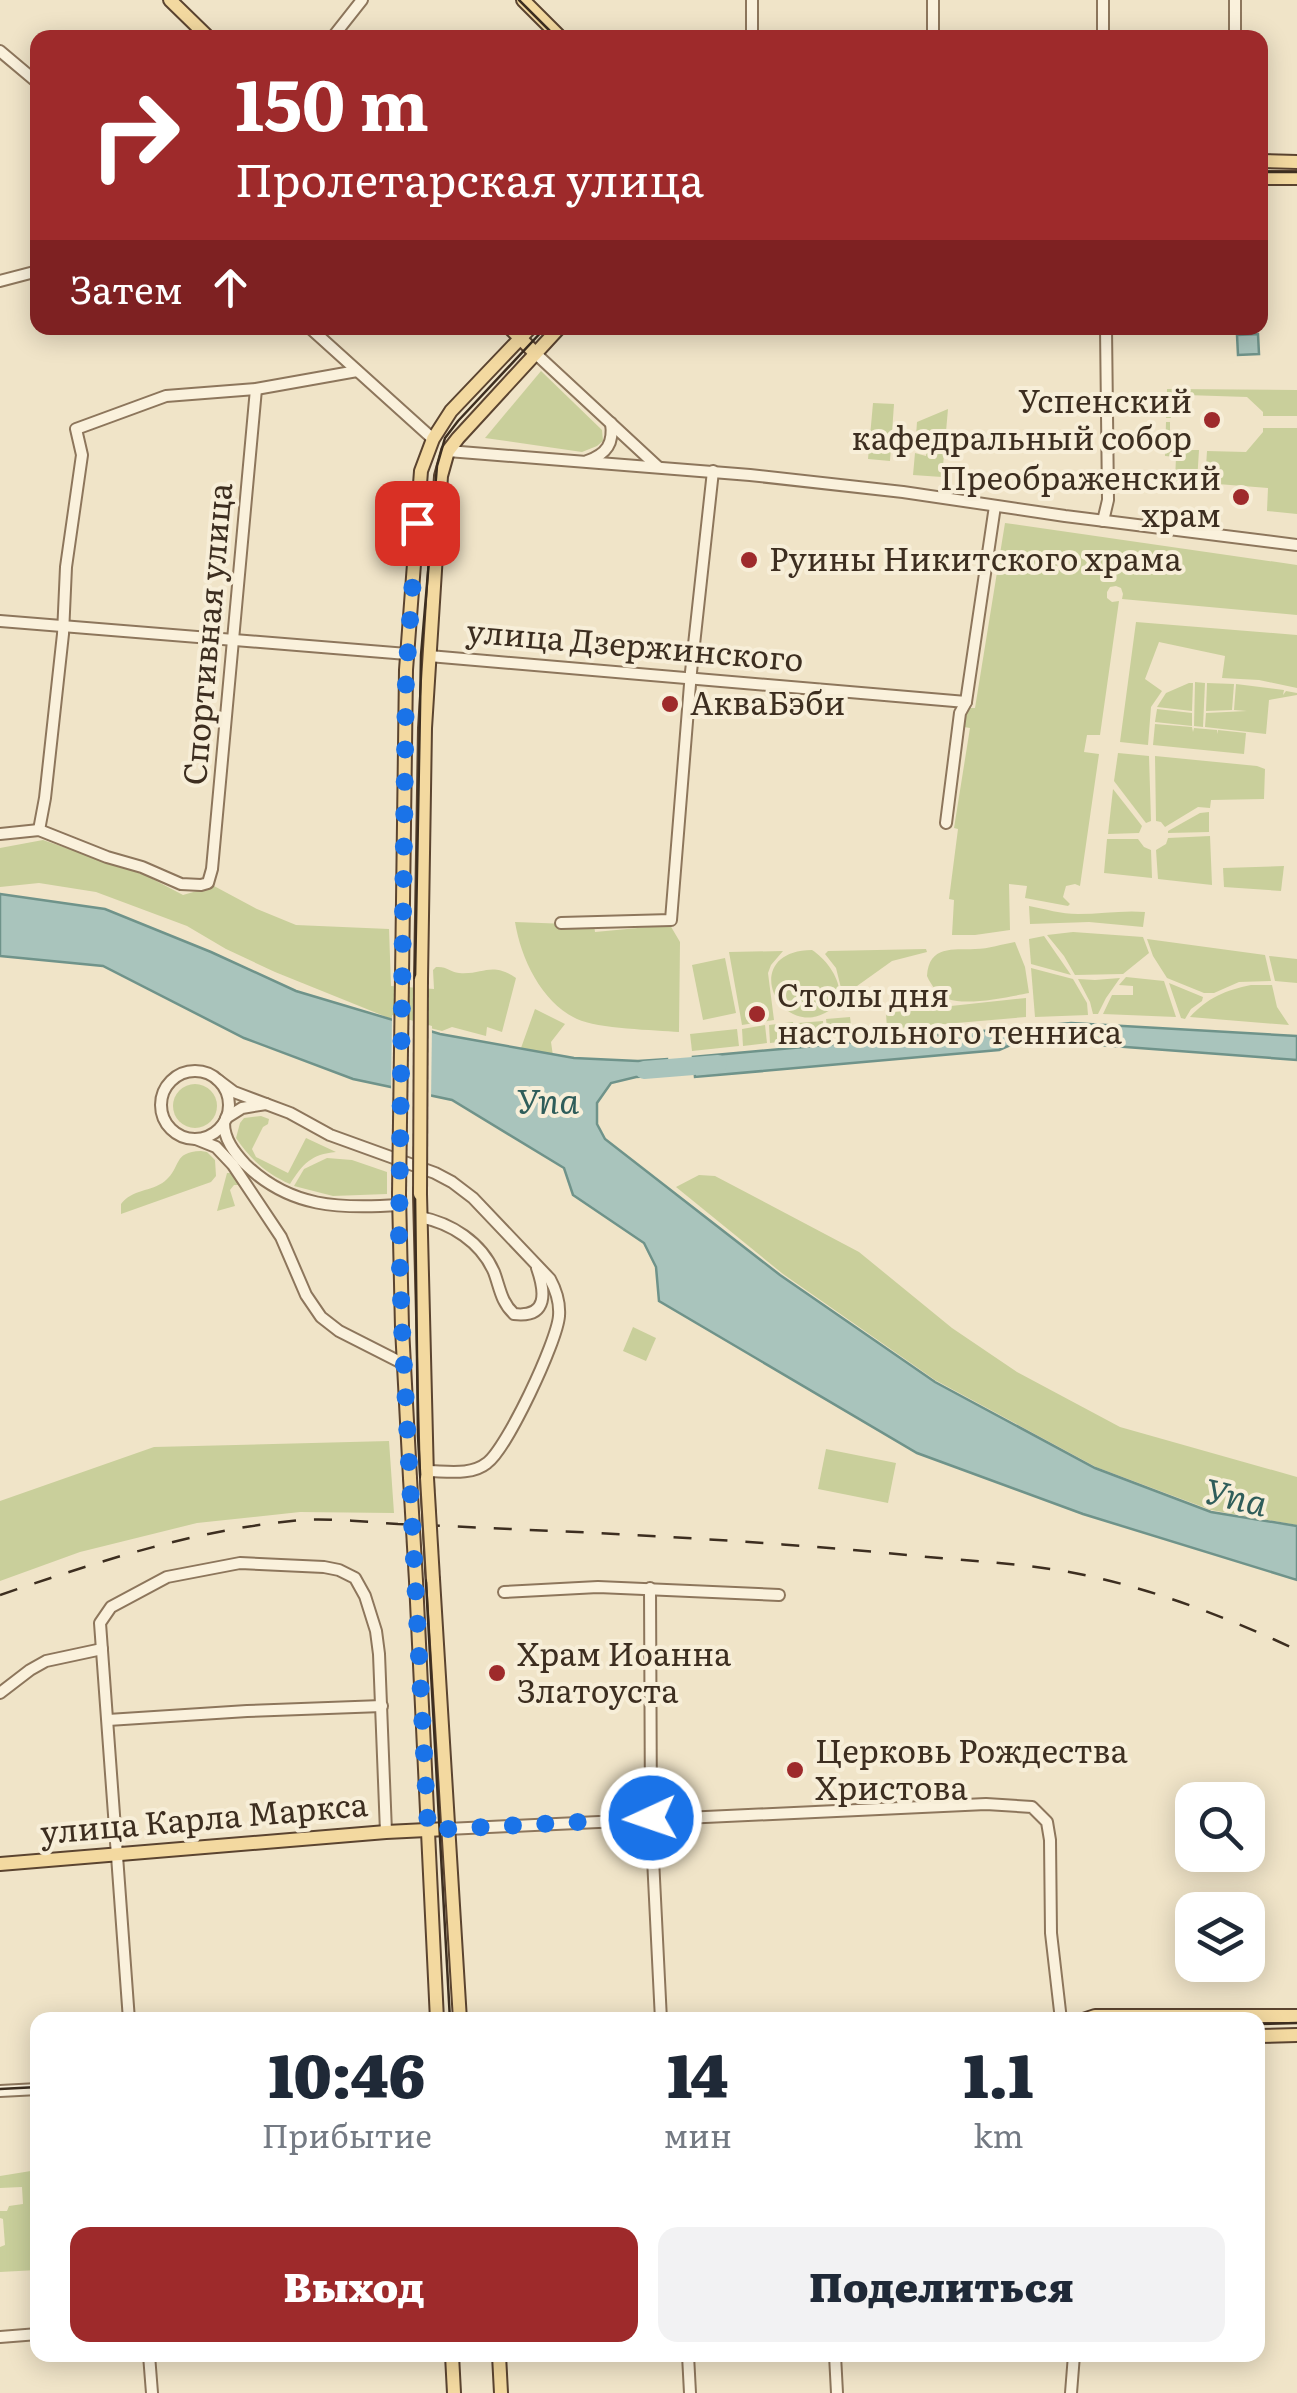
<!DOCTYPE html>
<html lang="ru">
<meta charset="utf-8">
<style>
body{margin:0;font-family:Literata,serif;background:#f2f2f3;color:#1f2937;height:100vh;display:flex;flex-direction:column;font-size:38px;white-space:nowrap}
*{box-sizing:border-box;margin:0}
p{font-size:32px;color:#747a83}
.icon{flex:none;width:55px;height:55px;fill:none;stroke:currentColor;stroke-width:2;stroke-linecap:round;stroke-linejoin:round}
.map{position:relative;flex:1;overflow:hidden}
.drawer{position:absolute;left:30px;top:2012px;width:1235px;height:350px;display:flex;flex-direction:column;background:#fff;border-radius:20px;box-shadow:0 5px 25px #0003}
.drawer>*{flex:none}
.banner{position:absolute;left:30px;top:30px;width:1238px;height:305px;border-radius:20px;box-shadow:0 5px 25px #0003;background:#9e2a2b;color:#fff;overflow:hidden}
.tools{position:absolute;left:1175px;top:1782px;display:grid;gap:20px}
.tools a{display:grid;place-items:center;width:90px;height:90px;border-radius:20px;background:#fff;box-shadow:0 5px 25px #0003;font-size:50px}
.pin{position:absolute;display:grid;place-items:center;width:85px;height:85px;color:#fff;margin:-42px;border-radius:20px;box-shadow:0 5px 15px #0006}
.me{position:absolute;width:110px;margin:-55px;rotate:267deg;stroke-linejoin:round;filter:drop-shadow(0 0 8px #0008)}
.turn{display:flex;align-items:center;gap:35px;height:210px;padding:0 40px;font-size:45px}
.turn .icon{width:130px;height:130px;stroke-width:2.5}
.turn b{display:block;font-size:70px;line-height:85px}
.then{display:flex;align-items:center;height:95px;padding:0 40px;background:#0003;gap:20px;font-size:38px}
.eta{display:flex;justify-content:space-evenly;align-items:center;height:170px;text-align:center}
.eta b{font-size:60px;font-weight:800;line-height:70px}
.cta{display:flex;gap:20px;margin-top:auto;padding:20px 40px}
.cta a{flex:1;height:115px;border-radius:20px;background:#9e2a2b;color:#fff;font-size:40px;font-weight:800;line-height:115px;text-align:center}
.cta a+a{background:#f2f2f3;color:#1f2937}
.map>svg:first-child{display:block}
.green{fill:#c9cf9b}
.water{fill:#a9c4bc;stroke:#6f938a;stroke-width:2.5}
.pier{fill:#f0e4c8}
.lines{fill:none;stroke-linecap:round;stroke-linejoin:round}
.river{stroke:#a9c4bc;stroke-width:18}
.minor-casing{stroke:#8d765c;stroke-width:14}
.major-casing{stroke:#5b4430;stroke-width:16}
.minor{stroke:#faf1dc;stroke-width:10}
.major{stroke:#f3d9a0;stroke-width:12}
.tram{stroke:#3d2e20;stroke-width:2.5}
.rail{stroke:#3d2e20;stroke-width:2.5;stroke-dasharray:18 18;stroke-linecap:butt}
.major-bridge-casing{stroke:#5b4430;stroke-width:16;stroke-linecap:butt}
.major-bridge{stroke:#f3d9a0;stroke-width:12}
.route{stroke:#1a73e8;stroke-width:18;stroke-dasharray:0 32.4}
.poi-dot{fill:#9e2a2b;stroke:#f7eed8;stroke-width:4}
.labels{text-anchor:middle;stroke-width:8;stroke-linejoin:round;paint-order:stroke}
.poi-label{font-size:32px;fill:#3d2e20;stroke:#f7eed8;text-anchor:start}
.street-label{font-size:32px;fill:#3d2e20;stroke:#f7eed8}
.water-label{font-size:35px;font-style:italic;fill:#2f5d5a;stroke:#f7eed8}
</style>
<div class="map">
<svg width="1297" height="2393" viewBox="0 0 1297 2393">
<rect width="100%" height="100%" fill="#f0e4c8"/>
<!-- green -->
<g class="green">
<path d="M541,371L602,430L603,441L597,446L582,452L485,438Z"/>
<path d="M1167,389L1297,390V416H1263V412L1247,397L1186,395L1171,409V418H1166Z"/>
<path d="M873,403L894,404L890,461L868,459Z"/>
<path d="M948,409L942,477L913,475L915,453L926,456L927,450H915L917,422Z"/>
<path d="M1166,422H1170V431L1188,450H1199L1197,482L1175,481L1176,457L1165,456Z"/>
<path d="M1263,428H1297V514L1267,511L1268,488L1205,483L1207,451L1246,452L1263,432Z"/>
<path d="M1005,523L1297,565V615L1122,599L1123,594L1121,588L1116,586L1110,587L1107,592V598L1112,602L1119,601L1100,735H1087L1084,752L1099,754L1080,886L1075,884L1066,886L1063,897L1070,904L1068,906L1025,898L1027,886L1009,884L1010,930L975,935H952L954,900L949,899L958,829L954,828L970,728L964,727L967,708H975Z"/>
<path d="M1136,622L1297,635V688L1259,680L1222,678L1225,656L1159,642L1145,679L1162,691L1151,707L1148,745L1120,742Z"/>
<path d="M1195,682L1205,683L1203,727L1194,726Z"/>
<path d="M1189,683H1193L1192,711L1157,707L1166,693Z"/>
<path d="M1207,683L1234,684L1232,710L1206,711Z"/>
<path d="M1236,684L1284,690L1283,695L1286,691L1297,693V695L1269,700L1266,734L1205,727L1206,713L1247,711L1234,710Z"/>
<path d="M1157,709L1192,713V726L1155,722Z"/>
<path d="M1155,724L1192,727L1193,732L1194,728L1217,730V734L1218,730L1246,733L1244,754L1153,745Z"/>
<path d="M1118,753L1149,756L1151,821L1146,823L1114,781Z"/>
<path d="M1155,756L1257,766L1265,769L1264,799L1211,800L1210,808L1198,807L1165,827L1161,822L1156,821Z"/>
<path d="M1113,789L1142,826L1139,833L1108,834Z"/>
<path d="M1209,812V832L1168,833V831L1200,813Z"/>
<path d="M1210,836L1212,885L1158,879L1156,850L1166,844L1168,838Z"/>
<path d="M1107,839H1138L1144,847L1151,850L1152,878L1104,873Z"/>
<path d="M43,840L145,875L183,895L214,886L257,909L296,925L389,929L391,986L434,989L433,970L436,967C447,966 450,972 459,973C484,975 491,961 516,978L502,1032L487,1027L486,1036L452,1027L442,1031L389,1018L275,972L226,949L187,926L96,892L39,883L0,887V848Z"/>
<path d="M1284,866L1281,891L1224,887L1223,868Z"/>
<path d="M1029,906C1045,909 1061,914 1078,914C1101,914 1123,910 1145,912L1143,927L1089,922L1030,924Z"/>
<path d="M515,922L594,925L595,932L670,925L680,942L679,1032C655,1030 598,1029 577,1019C542,1003 521,959 515,922Z"/>
<path d="M1073,932L1143,937L1149,953L1123,974L1075,975L1064,956L1047,935Z"/>
<path d="M1044,936L1071,975L1031,964L1029,939Z"/>
<path d="M1147,939L1265,955L1271,981L1239,982L1214,993H1204L1167,978L1153,956Z"/>
<path d="M1015,942L1025,967L1029,993C1008,997 968,1006 948,999C938,995 931,985 927,976C929,945 953,950 975,949C989,949 1002,944 1015,942Z"/>
<path d="M926,949L927,952L892,961L843,996L836,968L825,954L828,951Z"/>
<path d="M812,950C831,962 855,998 825,1013C777,1038 739,951 812,950Z"/>
<path d="M783,951L771,965L768,973L774,1020L742,1025L729,952Z"/>
<path d="M1269,956L1297,959V983L1275,981Z"/>
<path d="M725,958L736,1013L703,1020L692,965Z"/>
<path d="M1031,968L1073,979L1087,1003L1088,1015L1035,1017Z"/>
<path d="M1126,977L1164,981L1176,1017L1103,1014L1112,995H1133V986L1119,985Z"/>
<path d="M1120,978L1106,998L1098,1014H1093L1090,1002L1078,979L1095,980Z"/>
<path d="M1169,983L1203,997L1202,1001L1191,1009L1185,1019L1181,1018Z"/>
<path d="M1251,985H1272L1277,1007L1289,1025L1190,1017C1207,998 1226,990 1251,985Z"/>
<path d="M1026,998V1017L887,1029L886,1013Z"/>
<path d="M535,1009L565,1024L551,1042L553,1056L521,1048Z"/>
<path d="M850,1017L852,1034L828,1037L826,1019Z"/>
<path d="M823,1021L824,1037L799,1040L798,1023Z"/>
<path d="M793,1022L795,1040L770,1043L769,1025Z"/>
<path d="M765,1025L767,1043L743,1046L742,1029Z"/>
<path d="M737,1029L739,1046L692,1051L690,1034Z"/>
<circle cx="195" cy="1106" r="22"/>
<path d="M261,1116L269,1119L268,1124L263,1127L252,1149L256,1157L288,1173L306,1138L336,1152C311,1154 303,1164 290,1184C267,1174 250,1159 236,1138L240,1123L244,1118Z"/>
<path d="M201,1151L207,1152L215,1160L216,1176L211,1182L121,1214V1204C132,1189 151,1192 165,1181C182,1167 172,1152 201,1151Z"/>
<path d="M327,1158L352,1160L387,1172V1194L333,1196L294,1186L304,1169Z"/>
<path d="M227,1173H231L241,1185H234L230,1190L235,1206L217,1211Z"/>
<path d="M699,1175L715,1176L859,1252L952,1328L1017,1372L1120,1427L1297,1477V1525L1211,1510L1096,1467L935,1380L783,1274L676,1187Z"/>
<path d="M633,1327L656,1338L646,1361L623,1351Z"/>
<path d="M389,1441L394,1513L300,1512L197,1523L80,1552L0,1581V1501L154,1447Z"/>
<path d="M826,1449L896,1463L888,1503L818,1489Z"/>
<path d="M37,2170V2270L0,2272V2247L5,2245L3,2219L0,2218V2211H7L9,2206L23,2204L22,2187L0,2188V2176Z"/>
</g>
<!-- water -->
<g class="water">
<path d="M1258,334L1259,354L1238,355L1237,335Z"/>
<path d="M0,894L105,909L211,952L296,991L440,1034L574,1058L638,1061L667,1059L668,1075L636,1077L611,1083L597,1103V1124L605,1139L780,1275L935,1382L1095,1468L1211,1512L1297,1526V1580L1083,1514L917,1453L659,1301L656,1267L644,1243L573,1195L564,1168L452,1100L353,1079L244,1038L103,966L0,956Z"/>
<path d="M1071,1023L1297,1036V1060L1059,1042C1037,1034 1019,1041 999,1050L695,1077L693,1057Z"/>
</g>
<!-- pier -->
<path class="pier" d="M392,1015L432,1026L431,1101L391,1092Z"/>
<g class="lines">
<!-- river -->
<path class="river" d="M644,1070L718,1064"/>
<!-- minor casing -->
<g class="minor-casing">
<g id="minor">
<path d="M933,0V38"/>
<path d="M332,38L362,0"/>
<path d="M752,38V0"/>
<path d="M1103,38V0"/>
<path d="M1235,38V0"/>
<path d="M0,51L38,83"/>
<path d="M0,281L38,271"/>
<path d="M310,328L433,439"/>
<path d="M535,353L658,467"/>
<path d="M448,451L750,475L903,492L1065,516L1297,545"/>
<path d="M587,461C607,454 614,443 611,423"/>
<path d="M1103,521L1108,500L1106,328"/>
<path d="M0,621L407,654"/>
<path d="M429,656L966,702"/>
<path d="M946,823L960,713L966,702L995,506"/>
<path d="M39,830L45,798L63,634L66,567L82,455L76,429L166,396L256,389L357,371"/>
<path d="M0,834L39,830L107,857L142,867L181,884L201,885L208,883L212,869L256,389"/>
<path d="M561,923L671,920L691,672L713,471"/>
<circle cx="195" cy="1105" r="34"/>
<path d="M218,1080L234,1092L290,1113L330,1135L435,1173L452,1182L473,1198L550,1279C556,1290 560,1303 559,1316C557,1342 507,1448 487,1463C471,1476 446,1471 426,1471"/>
<path d="M226,1118L242,1108L266,1104"/>
<path d="M224,1123C224,1139 234,1152 245,1164C290,1208 340,1209 399,1205"/>
<path d="M196,1139L216,1147L233,1165L281,1237L306,1295L321,1317L339,1331L404,1364"/>
<path d="M420,1217C451,1223 481,1242 494,1272C500,1288 501,1302 514,1314C549,1318 545,1291 537,1268"/>
<path d="M650,1588L651,1818L661,2020"/>
<path d="M504,1592L598,1587L779,1595"/>
<path d="M0,1693L30,1670L46,1661L102,1649"/>
<path d="M108,1720L247,1711L382,1706"/>
<path d="M447,1829L986,1804L1032,1807L1047,1822L1050,1840L1051,1933L1061,2020"/>
<path d="M129,2020L100,1623L111,1607L167,1577L240,1563L324,1567L339,1570L355,1578L365,1596L376,1631L379,1654L386,1832"/>
<path d="M0,2091L38,2089"/>
<path d="M0,2337L38,2334"/>
<path d="M149,2355L152,2393"/>
<path d="M688,2355L690,2393"/>
<path d="M835,2355L837,2393"/>
<path d="M1071,2393L1074,2355"/>
</g>
</g>
<!-- major casing -->
<g class="major-casing">
<g id="major">
<path d="M170,0L209,38"/>
<path d="M523,0L561,38"/>
<path d="M1260,161L1297,162"/>
<path d="M1260,178H1297"/>
<path d="M510,328L535,353"/>
<path d="M402,978L406,670L421,471L433,439L451,411L530,328"/>
<path d="M421,979L425,728L441,476L448,451L458,438L559,328"/>
<path d="M399,1194L402,1328L410,1478"/>
<path d="M420,1194L427,1478"/>
<path d="M433,1579L460,2020"/>
<path d="M416,1581L437,2020"/>
<path d="M0,1864L386,1832L447,1829"/>
<path d="M1083,2020L1095,2016H1297"/>
<path d="M1258,2036L1297,2035"/>
<path d="M452,2355L454,2393"/>
<path d="M499,2355L501,2393"/>
</g>
</g>
<!-- minor -->
<use href="#minor" class="minor"/>
<!-- major -->
<use href="#major" class="major"/>
<!-- tram -->
<g class="tram">
<path d="M519,0L557,38"/>
<path d="M1260,172H1297"/>
<path d="M450,2020L418,1436L415,1194V979L421,655L437,466L445,438L458,421L545,328"/>
<path d="M1258,2024L1297,2023"/>
<path d="M0,2089L38,2087"/>
</g>
<!-- rail -->
<path class="rail" d="M0,1595C100,1561 194,1530 300,1520C332,1518 366,1522 398,1524C451,1526 504,1529 557,1531C677,1537 798,1544 918,1556C979,1562 1039,1564 1098,1578C1167,1594 1233,1620 1297,1650"/>
<!-- major-bridge casing -->
<g class="major-bridge-casing">
<g id="major-bridge">
<path d="M399,1194L402,978"/>
<path d="M420,1194L421,979"/>
<path d="M410,1478L416,1581"/>
<path d="M427,1478L433,1579"/>
</g>
</g>
<!-- major-bridge -->
<use href="#major-bridge" class="major-bridge"/>
</g>
<g class="lines">
<!-- route -->
<path class="route" d="M417,523L406,677L399,1237L402,1328L428,1830L651,1818"/>
</g>
<!-- markers -->
<g class="poi-dot">
<circle cx="1212" cy="420" r="10"/>
<circle cx="1241" cy="497" r="10"/>
<circle cx="749" cy="560" r="10"/>
<circle cx="670" cy="704" r="10"/>
<circle cx="757" cy="1014" r="10"/>
<circle cx="497" cy="1673" r="10"/>
<circle cx="795" cy="1770" r="10"/>
</g>
<g class="labels">
<!-- poi labels -->
<g class="poi-label">
<text x="1192" y="413" text-anchor="end">Успенский<tspan x="1192" dy="37">кафедральный собор</tspan></text>
<text x="1221" y="490" text-anchor="end">Преображенский<tspan x="1221" dy="37">храм</tspan></text>
<text x="769" y="571">Руины Никитского храма</text>
<text x="690" y="715">АкваБэби</text>
<text x="777" y="1007">Cтолы дня<tspan x="777" dy="37">настольного тенниса</tspan></text>
<text x="517" y="1666">Храм Иоанна<tspan x="517" dy="37">Златоуста</tspan></text>
<text x="815" y="1763">Церковь Рождества<tspan x="815" dy="37">Христова</tspan></text>
</g>
<!-- street labels -->
<g class="street-label">
<text transform="translate(208 634) rotate(-85)" y="11">Спортивная улица</text>
<text transform="translate(635 646) rotate(5)" y="11">улица Дзержинского</text>
<text transform="translate(204 1819) rotate(-5)" y="11">улица Карла Маркса</text>
</g>
<!-- water labels -->
<g class="water-label">
<text x="548" y="1114">Упа</text>
<text transform="translate(1236 1498) rotate(13)" y="12">Упа</text>
</g>
</g>
</svg>
<div class="tools">
<a><svg class="icon" aria-label="search" viewBox="0 0 24 24"><circle cx="10" cy="10" r="6"/><path d="M15 15l6 6"/></svg></a>
<a><svg class="icon" aria-label="layers" viewBox="0 0 24 24"><path d="M12 4l9 5-9 5-9-5zM3 14l9 5 9-5"/></svg></a>
</div>
<div class="pin" style="left:417px;top:523px;background:#d93025"><svg class="icon" aria-label="arrive" viewBox="0 0 24 24"><path d="M6 21V4h12l-3 4 3 4H6"/></svg></div>
<svg class="me" style="left:651px;top:1818px" viewBox="-20 -20 40 40"><circle r="17" fill="#1a73e8" stroke="#fff" stroke-width="3"/><path d="M0-11L8 9 0 5-8 9z" fill="#fff"/></svg>
<div class="banner">
<div class="turn"><svg class="icon" aria-label="right" viewBox="0 0 24 24"><path d="M7 20v-9h11M14 6l5 5-5 5"/></svg><div><b>150 m</b>Пролетарская улица</div></div>
<div class="then">Затем<svg class="icon" aria-label="ahead" viewBox="0 0 24 24"><path d="M12 20V5M6 11l6-6 6 6"/></svg></div>
</div>
<section class="drawer">
<div class="eta">
<div><b>10:46</b><p>Прибытие</p></div>
<div><b>14</b><p>мин</p></div>
<div><b>1.1</b><p>km</p></div>
</div>
<div class="cta"><a>Выход</a><a>Поделиться</a></div>
</section>
</div>
